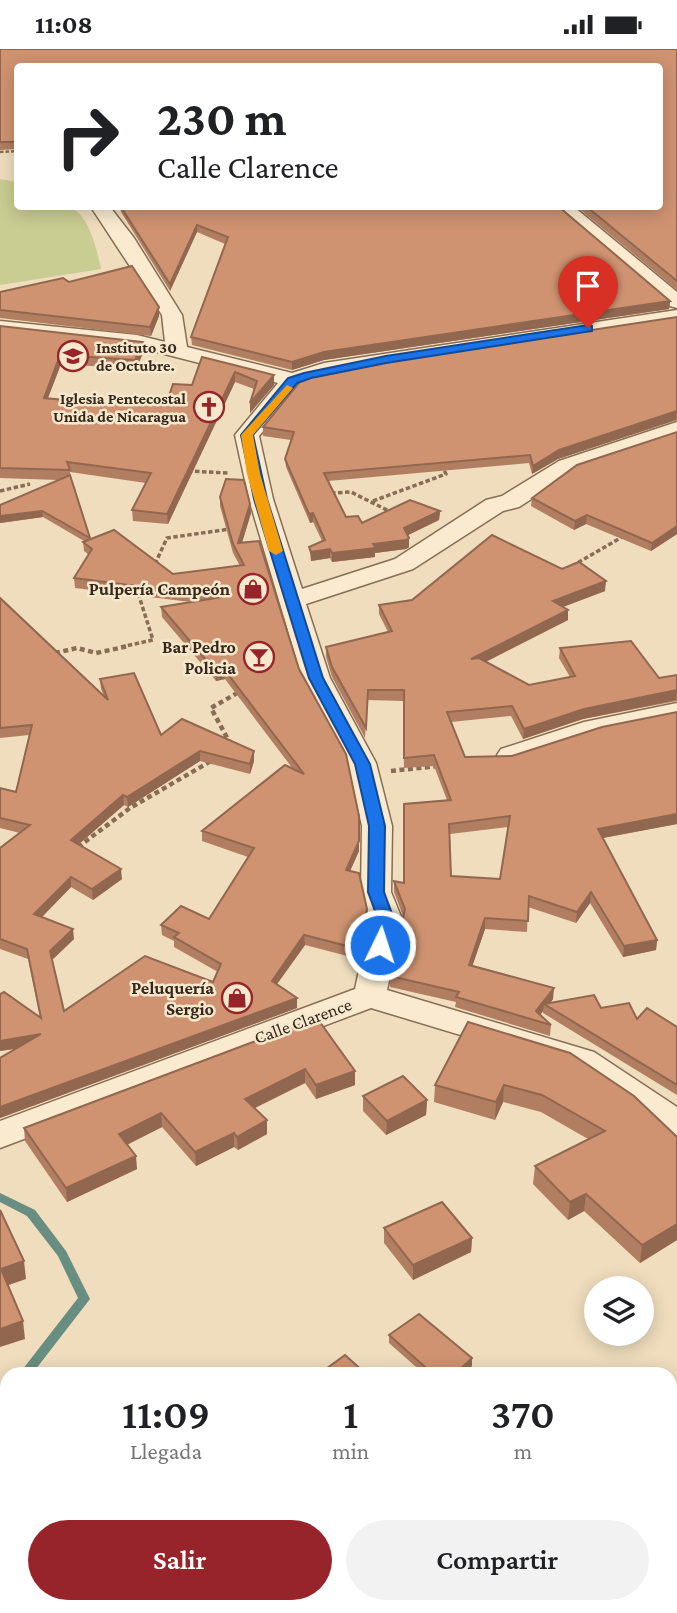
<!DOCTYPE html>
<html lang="es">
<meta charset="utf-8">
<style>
body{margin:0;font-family:"Crimson Pro",serif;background:#f2f2f2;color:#202124;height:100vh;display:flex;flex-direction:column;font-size:26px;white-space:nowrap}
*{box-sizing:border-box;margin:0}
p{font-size:23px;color:#757577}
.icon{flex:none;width:38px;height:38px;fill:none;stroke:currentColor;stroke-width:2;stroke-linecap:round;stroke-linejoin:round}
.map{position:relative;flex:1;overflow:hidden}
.side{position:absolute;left:0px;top:1318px;width:677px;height:247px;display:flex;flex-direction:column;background:#fff;border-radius:21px 21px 0 0;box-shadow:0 4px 18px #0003}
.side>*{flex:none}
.guide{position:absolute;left:14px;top:14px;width:649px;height:147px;border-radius:7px;box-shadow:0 4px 18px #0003;background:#fff;color:#202124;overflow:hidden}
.tools{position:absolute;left:584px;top:1227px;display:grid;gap:14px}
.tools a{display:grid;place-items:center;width:70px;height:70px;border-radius:50%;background:#fff;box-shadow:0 4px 18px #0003;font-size:35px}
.pin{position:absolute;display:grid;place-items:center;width:60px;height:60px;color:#fff;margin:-72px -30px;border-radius:50% 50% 50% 0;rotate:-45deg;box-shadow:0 0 7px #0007}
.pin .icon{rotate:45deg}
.me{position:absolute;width:77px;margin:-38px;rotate:4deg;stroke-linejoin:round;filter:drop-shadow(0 0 5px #0008)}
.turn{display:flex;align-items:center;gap:24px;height:147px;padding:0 28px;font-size:32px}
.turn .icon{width:91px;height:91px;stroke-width:2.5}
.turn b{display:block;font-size:49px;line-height:60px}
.eta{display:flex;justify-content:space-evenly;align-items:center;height:119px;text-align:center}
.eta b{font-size:42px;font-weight:600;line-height:49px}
.action{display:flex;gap:14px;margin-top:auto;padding:14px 28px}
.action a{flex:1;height:80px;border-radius:42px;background:#98242b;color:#fff;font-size:28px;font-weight:600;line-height:80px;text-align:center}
.action a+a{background:#f2f2f2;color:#202124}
.status{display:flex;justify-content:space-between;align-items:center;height:49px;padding:0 35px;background:#fff;direction:ltr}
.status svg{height:19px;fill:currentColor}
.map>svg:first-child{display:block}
.green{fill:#c9cd91}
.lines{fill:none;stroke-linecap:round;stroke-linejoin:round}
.stream{fill:#688e82;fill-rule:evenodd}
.minor-casing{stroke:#876d56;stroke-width:3}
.path-far2{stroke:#876d56;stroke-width:2.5;stroke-dasharray:3.5 2;stroke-linecap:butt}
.path-far1{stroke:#876d56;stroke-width:3.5;stroke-dasharray:4.5 2.5;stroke-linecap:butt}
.path{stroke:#876d56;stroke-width:4.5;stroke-dasharray:5 3.5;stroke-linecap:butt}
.minor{fill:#faebd0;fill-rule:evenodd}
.wall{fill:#b27e61;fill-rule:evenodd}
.shaded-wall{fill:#91674f}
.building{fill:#cf9371;stroke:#91674f;stroke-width:2;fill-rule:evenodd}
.route{fill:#1a73e8;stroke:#114b97;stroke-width:2}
.slow{fill:#f59e0b}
.labels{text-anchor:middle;stroke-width:5;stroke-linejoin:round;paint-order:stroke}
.far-poi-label{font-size:16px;font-weight:bold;fill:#36271b;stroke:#f6e8cd;text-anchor:start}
.poi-label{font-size:18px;font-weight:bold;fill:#36271b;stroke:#f6e8cd;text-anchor:end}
.street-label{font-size:18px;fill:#36271b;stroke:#f6e8cd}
</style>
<div class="status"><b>11:08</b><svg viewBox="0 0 49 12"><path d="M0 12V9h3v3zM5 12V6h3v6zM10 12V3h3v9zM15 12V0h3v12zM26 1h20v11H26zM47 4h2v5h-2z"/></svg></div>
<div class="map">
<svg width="677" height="1564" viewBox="0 0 677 1564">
<rect width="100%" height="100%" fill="#efddbd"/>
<!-- green -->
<path class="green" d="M0,130L17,133L18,158C33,158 54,154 68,158C89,163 97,202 101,220L0,236Z"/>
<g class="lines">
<!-- stream -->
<g class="stream">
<path d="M0,1144L35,1161L66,1202L90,1250L32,1325H19L78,1249L58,1207L27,1167L0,1153Z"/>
<path d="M7,1343V1355L0,1359V1347Z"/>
<path d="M0,1508C9,1511 7,1519 7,1527C0,1524 0,1516 0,1508Z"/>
<path d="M34,1558H48L52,1564H38Z"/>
</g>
<!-- minor casing -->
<g class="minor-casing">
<g id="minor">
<path d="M91,158H110L134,189L182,266L187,298L292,324L324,314L677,261V273L327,327L301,336L259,387L273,450L302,540L395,510L486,451L502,447L559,412L677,373V388L575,422L519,458L503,462L413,520L306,555L330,629L376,714L392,777L391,843L402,870L387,941L594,1003L677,1058V1087L665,1084L570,1019L371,959L0,1099V1072L355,940L370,870L361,843L362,777L348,714L302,629L249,450L235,386L278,334L137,298L0,284V272L137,286L165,293L162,266Z"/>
<path d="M554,158H574L677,243V259L670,257Z"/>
<path d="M677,654V670L600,686L511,715L501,712L497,706L501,700L584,673Z"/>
</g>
</g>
<!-- path-far2 -->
<path class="path-far2" d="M0,103L18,102"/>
<!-- path-far1 -->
<g class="path-far1">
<path d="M188,422L228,424"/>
<path d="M0,442L30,435"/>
<path d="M331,444L351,443L391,463"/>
<path d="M373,452L446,425L442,417"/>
<path d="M155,515L167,489L230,480"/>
<path d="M572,517L622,488"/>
<path d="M121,598L153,591L139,547L142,542"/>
</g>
<!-- path -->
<g class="path">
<path d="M55,604L77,599L96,604L129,597"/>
<path d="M231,696L211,659L239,643"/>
<path d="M391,722L438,717"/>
<path d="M78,798L130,759L211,712"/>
</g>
<!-- minor -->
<use href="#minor" class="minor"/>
</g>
<!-- wall -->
<g class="wall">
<path d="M0,0H677V241L577,158H660L18,18V100L0,101Z"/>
<path d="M120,158H559L670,252L669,260L324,311L292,321L192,296L191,288L225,195L197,183L170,242L121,163Z"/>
<path d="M69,233L159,258V267L151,287L0,269V270V243Z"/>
<path d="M677,268V371L558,410L532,425L529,414L328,432L346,468L362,474L440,462L439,471L408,486L409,489V498L406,500L375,504V508L332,513L330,509L311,512L309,498L322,492L313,473L310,474L286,418L285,410L291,391L263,387V378Z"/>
<path d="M0,277L144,302L136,320L61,315L48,349L109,355L166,356L192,336L202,308L274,336L250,364L254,340L235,333L168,475L133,472L132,461L146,434L70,423V426L90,489L173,525L240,517L233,504L220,457V448L250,455L251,464L242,494L299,620L359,767V802L350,822L367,860V870L359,910L305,896L277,935L297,949V959L0,1069V1009L16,1000L0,1002V945L40,968L28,910L0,900V799L20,784L0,779V739L16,743L29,686L0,689V549L104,647L101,640L100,630L161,686L254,702V712L250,725L200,712L128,758L124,756L78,796L122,830L93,851L71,838L42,868L74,890L52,911L64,962L213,933L218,923L174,898V892L162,886L161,876L209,870L248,808L202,792V782L293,720L225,630L216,632L162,568L161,558L191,553L75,539L74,529L89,506L84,502L83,493L84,492L43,468L0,474V456L58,431L0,429Z"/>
<path d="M677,383V485L651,502L586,475L574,481L531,457L532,449Z"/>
<path d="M605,542L563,558L568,561V571L485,613L529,636L570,628L559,609L560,599L659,629L677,626V652L583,670L523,690L511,667L451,673L465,708L512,707L677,663V775L603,789L657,891L656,901L623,908L590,854L576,874L528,858L527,883L485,880L472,917L553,950L550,954L601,959L637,970L677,978V1046L543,964V962L540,966L551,976L550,987L455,958L456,953L390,938V927L403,867L394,843V832L404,834L447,751L434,717L404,719L403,652L367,651L365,689L332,628L326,608V598L388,583L379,565V556ZM508,778L500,830L451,827L450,785Z"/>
<path d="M317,969L355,1022V1036L316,1050L305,1034L254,1059L267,1071V1085L238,1101L234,1098L196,1117L162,1078L127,1096L137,1120L67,1153L25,1092L24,1079Z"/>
<path d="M468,973L677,1088V1191L640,1214L584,1162L568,1171L533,1135L535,1117L588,1090L541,1063L503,1053L495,1071L434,1053L435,1036Z"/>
<path d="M363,1047L427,1051L426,1066L386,1086L363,1062Z"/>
<path d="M384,1179L472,1189L471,1203L413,1231L384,1194Z"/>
<path d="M389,1286L472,1317L463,1325H424L389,1294Z"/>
<path d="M603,1558L668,1564H602Z"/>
</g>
<!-- shaded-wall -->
<g class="shaded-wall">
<path d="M197,176V183L170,242V235Z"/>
<path d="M670,252L669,260L324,311L292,321V313L324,303Z"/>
<path d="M159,258V267L151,287L150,278Z"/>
<path d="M143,293L144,302L136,320L135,311Z"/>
<path d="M60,306L61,315L44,359V349Z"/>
<path d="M235,323V333L168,475L167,465Z"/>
<path d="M274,326V336L250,364V354Z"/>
<path d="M677,362L676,371L558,410L532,425L533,417L559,401Z"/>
<path d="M250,455L251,464L239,503L238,494Z"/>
<path d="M42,462L43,468L0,474V467Z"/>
<path d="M440,462L439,471L404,488V479Z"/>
<path d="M313,464V473L310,474L309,465Z"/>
<path d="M587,466L586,475L574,481L575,472Z"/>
<path d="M677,477V485L651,502L652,494Z"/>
<path d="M409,489V498L406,500L375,504V508L332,513V504L373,495Z"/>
<path d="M330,500V509L311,512V503Z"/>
<path d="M606,532L605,542L552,562L553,552Z"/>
<path d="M568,561V571L470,621L471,610Z"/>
<path d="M224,620L225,630L216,632V623Z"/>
<path d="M677,641L676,651L583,670L523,690L524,680L584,660Z"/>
<path d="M200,702V712L128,758L127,748Z"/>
<path d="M254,702V712L250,725V715Z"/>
<path d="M123,746L124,756L72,801L71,791Z"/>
<path d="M677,765V775L597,790L598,780Z"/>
<path d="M359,792V802L346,831V821Z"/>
<path d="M121,820L122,830L93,851L92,840Z"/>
<path d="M71,828V838L35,875L34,865Z"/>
<path d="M591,843L590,854L576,874L577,863Z"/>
<path d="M367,860V870L359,910V900Z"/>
<path d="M485,869V880L469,927V916Z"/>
<path d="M73,880L74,890L51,912L50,902Z"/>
<path d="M304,886L305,896L272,942V932Z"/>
<path d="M657,891L656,901L623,908L624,897Z"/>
<path d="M554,939L553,950L548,957L544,955L543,962L535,973L536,962Z"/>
<path d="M297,949V959L0,1069V1058Z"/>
<path d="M41,985L42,995L0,1002V992Z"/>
<path d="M305,1020V1034L245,1064V1050Z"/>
<path d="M355,1022V1036L316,1050V1036Z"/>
<path d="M504,1036L503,1053L495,1071L496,1053Z"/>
<path d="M427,1051L426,1066L386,1086L387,1072Z"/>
<path d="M161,1064L162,1078L120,1099L119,1085Z"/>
<path d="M267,1071V1085L238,1101L237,1088Z"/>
<path d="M234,1084V1098L196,1117L195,1103Z"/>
<path d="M136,1107L137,1120L67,1153L66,1139Z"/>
<path d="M586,1145L584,1162L568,1171L570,1153Z"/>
<path d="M677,1175V1191L640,1214L642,1196Z"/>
<path d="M472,1189L471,1203L413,1231V1216Z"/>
<path d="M24,1212L26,1230L3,1238L1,1220Z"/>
<path d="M23,1272L25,1290L0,1298V1280Z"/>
<path d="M472,1309V1317L463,1325H455Z"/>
</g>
<!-- building -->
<g class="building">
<path d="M0,0H677V232L587,158H660V18H18V93H0Z"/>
<path d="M121,158H559L670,252L324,303L292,313L191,288L228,188L197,176L170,235Z"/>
<path d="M132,217L159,258L150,278L0,261V243L63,229L69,233Z"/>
<path d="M677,268V362L559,401L533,417L530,406L324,424L346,468L358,467L362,474L410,451L440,462L404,479L409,489L406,491L373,495L376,499L332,504L330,500L311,503L309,498L325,491L313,464L309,465L285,410L294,383L263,378L302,330L328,321Z"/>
<path d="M0,277L143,293L135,311L60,306L44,349L109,355L114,349L166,356L173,335L192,336L202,308L274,326L250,354L257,332L235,323L167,465L132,461L151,424L67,413L70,421L0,419Z"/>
<path d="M677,383V477L652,494L587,466L575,472L532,449L577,416Z"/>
<path d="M70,426L90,489L42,462L0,467V456Z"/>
<path d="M226,430L244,431L250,455L238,494L259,492L299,620L346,705L359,767V792L346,821L359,824L367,860L359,900L304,886L272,932L297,949L0,1058V1009L41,985L0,992V945L4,943L41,969L27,900L0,890V799L30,776L0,769V739L16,743L32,676L0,679V549L108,651L100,630L134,624L161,686L182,670L254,702L250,715L200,702L127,748L123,746L71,791L121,820L92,840L71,828L34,865L73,880L50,902L64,962L145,907L213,933L221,915L174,888L179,884L161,876L181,857L209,870L254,799L202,782L285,716L304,725L224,620L216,623L161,558L222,548L74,529L92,500L83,493L114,481L173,525L244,516L233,495L220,448Z"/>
<path d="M492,486L562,520L579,513L606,532L553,552L568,561L471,610L479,609L529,636L575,627L560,599L631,592L659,629L677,626V641L584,660L524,680L512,657L447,663L465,708L512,707L602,678L677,663V765L598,780L657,891L624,897L591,843L577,863L529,847L528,872L485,869L469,916L554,939L536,962L551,976L456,948L459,943L390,927L405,860L394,832L404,834V755L451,751L434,706L404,709V641H368L366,679L332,618L326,598L392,582L379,556L412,551ZM510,767L500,830L451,827L449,775Z"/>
<path d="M594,946L601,959L629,954L637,970L647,959L677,978V1036L544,955Z"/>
<path d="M317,969L355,1022L316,1036L305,1020L245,1050L267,1071L237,1088L234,1084L195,1103L161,1064L119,1085L136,1107L66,1139L24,1079Z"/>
<path d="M468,973L570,1004L634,1047L677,1088V1175L642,1196L586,1145L570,1153L535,1117L605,1082L542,1046L504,1036L496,1053L435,1036Z"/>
<path d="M403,1027L427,1051L387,1072L363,1047Z"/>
<path d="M442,1153L472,1189L413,1216L384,1179Z"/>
<path d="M0,1161L24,1212L1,1220L23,1272L0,1280Z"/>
<path d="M419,1265L472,1309L455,1325H433L389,1286Z"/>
<path d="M345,1306L366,1325H319Z"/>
<path d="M603,1558H662L668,1563L667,1564H611Z"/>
</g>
<!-- route -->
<path class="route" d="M588,276L592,277V282L386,314L311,329L297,334L253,386L267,450L323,629L370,715L385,777L384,843L394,870L386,900H374L372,896L378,870L368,843L369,777L355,715L309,629L254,450L241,386L288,329L304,324L386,307Z"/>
<!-- slow -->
<path class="slow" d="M287,336L293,339L253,386L260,425L283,502L276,506L269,502L247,425L241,386Z"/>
<!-- icons -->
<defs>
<g id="school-ring" transform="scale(1.575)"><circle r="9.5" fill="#f6e8cd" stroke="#98242b" stroke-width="1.5"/><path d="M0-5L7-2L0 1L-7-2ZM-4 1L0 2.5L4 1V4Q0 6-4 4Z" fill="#98242b"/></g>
<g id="church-ring" transform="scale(1.575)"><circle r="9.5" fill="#f6e8cd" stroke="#98242b" stroke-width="1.5"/><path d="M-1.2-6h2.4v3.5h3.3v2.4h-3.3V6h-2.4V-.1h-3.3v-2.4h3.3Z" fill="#98242b"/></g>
<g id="shop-ring" transform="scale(1.575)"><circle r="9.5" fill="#f6e8cd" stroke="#98242b" stroke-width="1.5"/><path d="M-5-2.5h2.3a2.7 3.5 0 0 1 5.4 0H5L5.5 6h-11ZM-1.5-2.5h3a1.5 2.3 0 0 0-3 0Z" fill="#98242b"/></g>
<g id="bar-ring" transform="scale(1.575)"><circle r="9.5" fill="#f6e8cd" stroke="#98242b" stroke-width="1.5"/><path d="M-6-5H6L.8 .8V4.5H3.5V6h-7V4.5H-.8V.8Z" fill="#98242b"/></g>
</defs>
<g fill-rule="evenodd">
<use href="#school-ring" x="73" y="307"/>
<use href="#church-ring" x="209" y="358"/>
<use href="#shop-ring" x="253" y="540"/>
<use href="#bar-ring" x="259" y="608"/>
<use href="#shop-ring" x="237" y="949"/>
</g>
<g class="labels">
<!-- far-poi labels -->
<g class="far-poi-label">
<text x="96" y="304">Instituto 30<tspan x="96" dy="18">de Octubre.</tspan></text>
<text x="186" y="355" text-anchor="end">Iglesia Pentecostal<tspan x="186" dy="18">Unida de Nicaragua</tspan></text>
</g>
<!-- poi labels -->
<g class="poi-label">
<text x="230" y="546">Pulpería Campeón</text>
<text x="236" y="604">Bar Pedro<tspan x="236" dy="21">Policia</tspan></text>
<text x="214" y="945">Peluquería<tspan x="214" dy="21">Sergio</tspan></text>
</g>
<!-- street labels -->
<g class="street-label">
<text transform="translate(303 972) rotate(-20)" y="6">Calle Clarence</text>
</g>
</g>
</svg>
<div class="tools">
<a><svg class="icon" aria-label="layers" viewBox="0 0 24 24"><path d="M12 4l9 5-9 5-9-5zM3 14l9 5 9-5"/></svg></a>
</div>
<div class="pin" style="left:588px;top:279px;background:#d93025"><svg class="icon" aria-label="arrive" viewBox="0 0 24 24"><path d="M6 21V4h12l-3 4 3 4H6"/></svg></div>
<svg class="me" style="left:380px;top:896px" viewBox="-20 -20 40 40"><circle r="17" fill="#1a73e8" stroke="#fff" stroke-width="3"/><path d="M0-11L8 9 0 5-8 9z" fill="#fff"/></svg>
<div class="guide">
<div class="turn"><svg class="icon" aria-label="right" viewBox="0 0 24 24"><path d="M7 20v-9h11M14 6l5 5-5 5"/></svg><div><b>230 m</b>Calle Clarence</div></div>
</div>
<section class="side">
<div class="eta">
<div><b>11:09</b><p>Llegada</p></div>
<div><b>1</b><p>min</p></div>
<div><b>370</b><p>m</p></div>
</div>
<div class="action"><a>Salir</a><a>Compartir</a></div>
</section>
</div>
